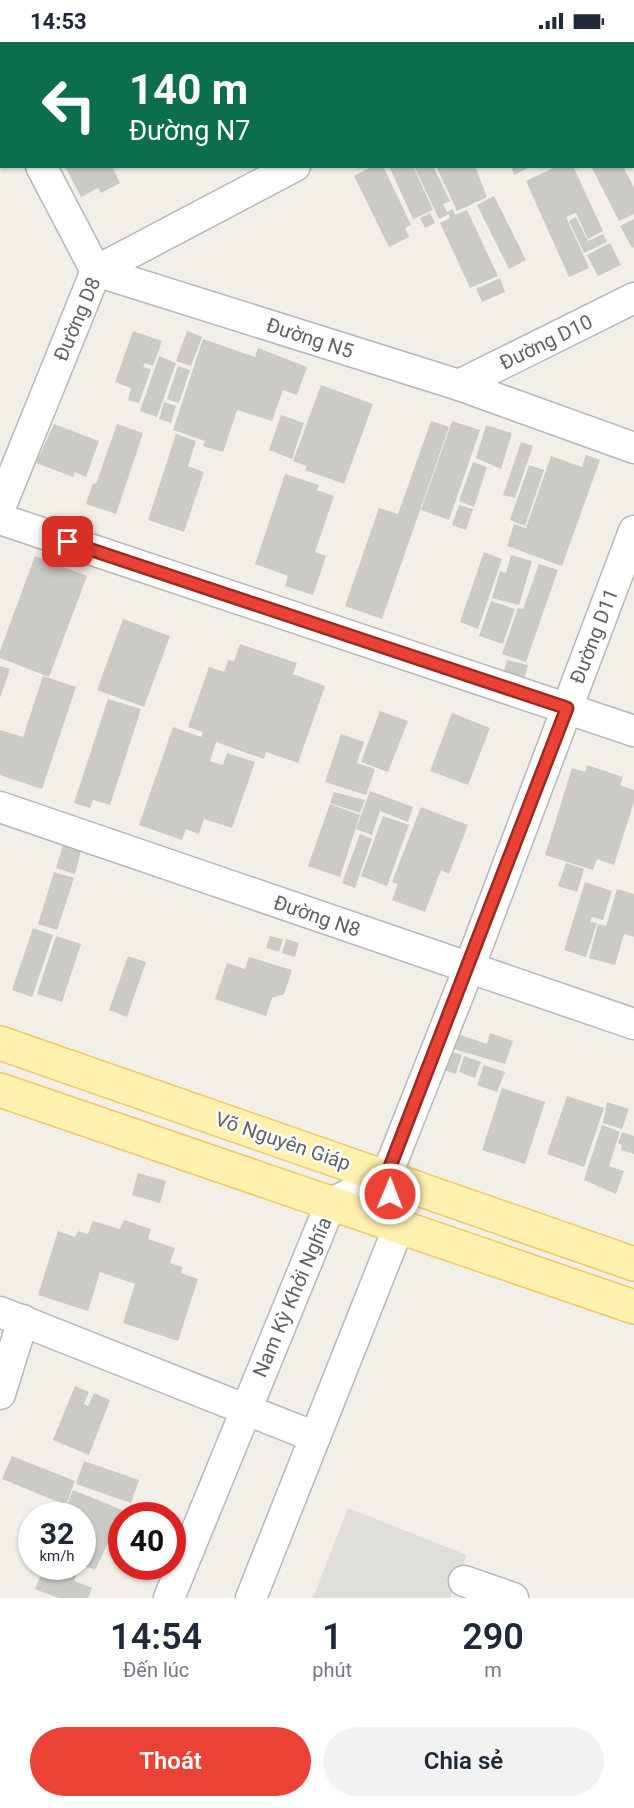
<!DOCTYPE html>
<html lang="vi">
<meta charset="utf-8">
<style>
body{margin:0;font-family:Roboto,sans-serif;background:#f2f2f3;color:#1f2937;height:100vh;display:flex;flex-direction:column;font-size:22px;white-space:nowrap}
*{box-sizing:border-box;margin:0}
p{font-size:20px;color:#747a83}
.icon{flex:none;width:33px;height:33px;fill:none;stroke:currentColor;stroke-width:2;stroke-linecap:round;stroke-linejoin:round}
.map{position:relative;height:1556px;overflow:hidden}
.sheet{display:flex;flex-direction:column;background:#fff;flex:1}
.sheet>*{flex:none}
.hud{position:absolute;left:0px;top:0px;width:634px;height:126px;box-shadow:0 2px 4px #0004;background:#0b6e4f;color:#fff;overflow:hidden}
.speed{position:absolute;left:18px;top:1460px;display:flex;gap:12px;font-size:30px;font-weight:700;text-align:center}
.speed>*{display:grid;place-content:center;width:78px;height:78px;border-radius:50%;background:#fff;box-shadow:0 2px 4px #0004;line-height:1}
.speed small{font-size:15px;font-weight:400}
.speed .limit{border:9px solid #d22;background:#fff;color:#111}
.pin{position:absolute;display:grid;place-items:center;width:51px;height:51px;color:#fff;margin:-26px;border-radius:12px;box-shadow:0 3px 9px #0006}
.me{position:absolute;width:66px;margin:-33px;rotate:1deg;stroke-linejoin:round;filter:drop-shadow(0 0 4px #0008)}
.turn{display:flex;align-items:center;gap:21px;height:126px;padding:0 30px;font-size:27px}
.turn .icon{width:78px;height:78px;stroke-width:2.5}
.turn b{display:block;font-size:42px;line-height:51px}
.eta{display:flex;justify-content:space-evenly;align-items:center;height:102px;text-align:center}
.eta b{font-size:36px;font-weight:600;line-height:42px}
.button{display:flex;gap:12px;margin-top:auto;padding:12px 30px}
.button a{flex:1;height:69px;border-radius:36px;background:#ea4335;color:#fff;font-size:24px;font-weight:600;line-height:69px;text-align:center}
.button a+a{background:#f2f2f3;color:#1f2937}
.status{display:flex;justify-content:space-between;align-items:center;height:42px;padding:0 30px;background:#fff;direction:ltr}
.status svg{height:16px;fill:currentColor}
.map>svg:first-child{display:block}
.industrial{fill:#e0deda}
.building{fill:#cccac5}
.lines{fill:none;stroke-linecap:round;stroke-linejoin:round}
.minor-casing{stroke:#b5b8bc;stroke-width:33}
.major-casing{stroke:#f2c960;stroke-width:36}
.minor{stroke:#fff;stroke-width:30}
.major{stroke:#fff2af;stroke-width:33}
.route-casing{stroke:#982c22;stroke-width:15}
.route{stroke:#ea4335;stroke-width:10}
.labels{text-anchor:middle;stroke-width:4.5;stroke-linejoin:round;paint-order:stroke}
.street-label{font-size:20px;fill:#5f6368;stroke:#fff}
</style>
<div class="status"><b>14:53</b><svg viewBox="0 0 49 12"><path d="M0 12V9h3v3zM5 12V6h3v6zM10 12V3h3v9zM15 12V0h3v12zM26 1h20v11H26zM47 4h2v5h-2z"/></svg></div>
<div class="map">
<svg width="634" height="1556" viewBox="0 0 634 1556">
<rect width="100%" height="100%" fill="#f1efe8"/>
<!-- industrial -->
<path class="industrial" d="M348,1466L467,1513L450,1556H313Z"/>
<!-- building -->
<g class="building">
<path d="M65,124H112L120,141L101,151L98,146L81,155Z"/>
<path d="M373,124H383L411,183L405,186L409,195L389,205L354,134Z"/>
<path d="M389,124H413L433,168L413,177Z"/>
<path d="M414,124H433L450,159L443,162L447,170L453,167L455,173L467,168L498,234L470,246L440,181L450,176L449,172L439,177Z"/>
<path d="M436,124H475L487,155L457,169Z"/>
<path d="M511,124H532L514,133Z"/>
<path d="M558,124H573L603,189L588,197L576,171L566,175L589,226L569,235L526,139Z"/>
<path d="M591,124H623L634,146V172L619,179Z"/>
<path d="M494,154L526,218L509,227L477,163Z"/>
<path d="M430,171L435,181L425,186L420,176Z"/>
<path d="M576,175L588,199L603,192L607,200L584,211L569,179Z"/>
<path d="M634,177V205L632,206L620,184Z"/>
<path d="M610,201L621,223L598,234L587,213Z"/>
<path d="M500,236L505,250L482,260L476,247Z"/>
<path d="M133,289L162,299L153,324L145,321L143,325L151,327L139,361L128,358L131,346L115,340Z"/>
<path d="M187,289L202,295L191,324L176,319Z"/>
<path d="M203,297L255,315L258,306L307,325L297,353L283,348L272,379L237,368L223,410L203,404L205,399L173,388Z"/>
<path d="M159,314L176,321L157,375L140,369Z"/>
<path d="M178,324L190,328L179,361L167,357Z"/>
<path d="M321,343L373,362L344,442L305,428L307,424L293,419Z"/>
<path d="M164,360L176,364L171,381L159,377Z"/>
<path d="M281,373L304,381L292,417L269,408Z"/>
<path d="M431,379L449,385L382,577L345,564L379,466L398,472Z"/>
<path d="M452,379L480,388L449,478L421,468Z"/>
<path d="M54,382L99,399L86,435L75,430L73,435L36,421Z"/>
<path d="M117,382L143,391L116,472L86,462L93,441L96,442Z"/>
<path d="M486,383L512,391L501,427L476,416Z"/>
<path d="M176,392L196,399L188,424L204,430L184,490L148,478Z"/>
<path d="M521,400L533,404L515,456L503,453Z"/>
<path d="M586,413L600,418L562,524L507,504L514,482L526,486L551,414L582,425Z"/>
<path d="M473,420L487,425L474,465L459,459Z"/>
<path d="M529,423L544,428L525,484L510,478Z"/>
<path d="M285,432L319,443L317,448L334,454L315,510L326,514L313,553L285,544L288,534L255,522Z"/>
<path d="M459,463L473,467L466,488L452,483Z"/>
<path d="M484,510L502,517L478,587L460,580Z"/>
<path d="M511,513L532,519L519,563L492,556L500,529L506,531Z"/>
<path d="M35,514L87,534L49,635L0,616V609Z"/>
<path d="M539,522L558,528L526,620L502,612L518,566L523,567Z"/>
<path d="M491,559L515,567L503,602L479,594Z"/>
<path d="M123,577L170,594L144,665L97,648Z"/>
<path d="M240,602L297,621L293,632L325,644L298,721L266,710L264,717L216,700L210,719L223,723L227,711L255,720L232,786L204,777L199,792L186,787L182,798L139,783L173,685L201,695L203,690L188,685L209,625L224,630L228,618L234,619Z"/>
<path d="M507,618L528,623L524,638L503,632Z"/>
<path d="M0,624L10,627L0,656Z"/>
<path d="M43,634L76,645L42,747L0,733V688L23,695Z"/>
<path d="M108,657L141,667L110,763L93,758L90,766L74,761Z"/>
<path d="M380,669L408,679L388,730L361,720Z"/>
<path d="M452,671L490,686L468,743L430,729Z"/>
<path d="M341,692L364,700L357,721L375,727L366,753L325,740Z"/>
<path d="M587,723L623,735L620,743L634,748V760L614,823L597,817L593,828L545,813L572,726L585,730Z"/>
<path d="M370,749L413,765L408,780L380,769L372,793L356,787Z"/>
<path d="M334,750L365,758L360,771L330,761Z"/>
<path d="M330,762L360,773L340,835L308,824Z"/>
<path d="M421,765L468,783L449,832L441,828L425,870L392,858L398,842L392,840Z"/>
<path d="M383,774L409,783L387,844L361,834Z"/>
<path d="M360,792L372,797L355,846L342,841Z"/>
<path d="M63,803L81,809L75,832L56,826Z"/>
<path d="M566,821L584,827L577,850L558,844Z"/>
<path d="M54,830L74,836L57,888L38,882Z"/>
<path d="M585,840L612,849L603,878L592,875L590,880L597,881L586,915L564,908Z"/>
<path d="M617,847L634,852V895L624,892L615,923L589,916L598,882L606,884Z"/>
<path d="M33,886L53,893L32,955L12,948Z"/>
<path d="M56,894L81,902L62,960L37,952Z"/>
<path d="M270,894L283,897L279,910L266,906Z"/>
<path d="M286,897L299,901L295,915L282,911Z"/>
<path d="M128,914L146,920L127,975L109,968Z"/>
<path d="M249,915L292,928L284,952L272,956L266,974L215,957L227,921L245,927Z"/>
<path d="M455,991L487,1002L490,991L513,999L505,1022L450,1006Z"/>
<path d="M450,1009L462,1013L456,1032L444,1028Z"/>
<path d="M464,1014L481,1020L475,1036L459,1030Z"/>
<path d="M484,1023L505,1030L497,1050L477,1043Z"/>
<path d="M502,1046L545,1060L525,1122L482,1108Z"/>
<path d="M567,1054L604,1066L584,1125L547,1112Z"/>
<path d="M607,1060L629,1067L622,1087L603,1081Z"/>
<path d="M602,1083L620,1090L609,1124L624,1129L616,1152L584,1138Z"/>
<path d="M622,1090L634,1094V1112L621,1108L622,1103L618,1101Z"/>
<path d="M138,1131L166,1139L160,1161L132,1153Z"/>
<path d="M124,1178L151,1187L148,1197L175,1206L170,1221L182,1225L181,1231L198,1237L178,1299L123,1281L135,1242L100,1230L88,1269L38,1253L58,1189L75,1195L78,1189L88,1192L93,1179L120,1187Z"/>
<path d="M75,1344L89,1350L84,1362L88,1364L94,1351L110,1358L89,1413L53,1398Z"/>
<path d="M12,1414L75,1439L66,1463L2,1437Z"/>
<path d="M84,1419L139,1438L131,1461L76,1442Z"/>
<path d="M73,1448L135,1473H122V1502L110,1497L95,1528L82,1523V1473H63Z"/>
<path d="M45,1524H72L79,1527L74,1539L92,1546L88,1556H59L35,1547Z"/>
</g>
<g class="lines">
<!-- minor casing -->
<g class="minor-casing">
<g id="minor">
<path d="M538,2L542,0"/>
<path d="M0,47L2,49"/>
<path d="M41,124L96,229L459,343L634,406"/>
<path d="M459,343L634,256"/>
<path d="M0,466L96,229L295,124"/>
<path d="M0,477L634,689"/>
<path d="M0,765L634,982"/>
<path d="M386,1135L469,926L634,489"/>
<path d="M0,1270L315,1395"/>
<path d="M0,1352L23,1278"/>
<path d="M464,1539L513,1556"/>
<path d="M169,1556L331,1161L386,1135"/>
<path d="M251,1556L399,1184L386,1135"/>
</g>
</g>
<!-- major casing -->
<g class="major-casing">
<g id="major">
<path d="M0,1001L634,1222"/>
<path d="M0,1048L634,1265"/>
</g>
</g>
<!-- minor -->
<use href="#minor" class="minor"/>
<!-- major -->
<use href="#major" class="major"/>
</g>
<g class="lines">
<!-- route casing -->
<g class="route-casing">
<path id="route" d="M68,500L567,666L386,1135L390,1152"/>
</g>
<!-- route -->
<use href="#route" class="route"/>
</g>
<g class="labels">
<!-- street labels -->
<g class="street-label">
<text transform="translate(77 277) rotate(-67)" y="7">Đường D8</text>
<text transform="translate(310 296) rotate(18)" y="7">Đường N5</text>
<text transform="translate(546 300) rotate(-26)" y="7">Đường D10</text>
<text transform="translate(594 594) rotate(-69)" y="7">Đường D11</text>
<text transform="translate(317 874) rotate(19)" y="7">Đường N8</text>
<text transform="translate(283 1099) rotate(19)" y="7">Võ Nguyên Giáp</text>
<text transform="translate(292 1255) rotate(-67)" y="7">Nam Kỳ Khởi Nghĩa</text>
</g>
</g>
</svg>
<div class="speed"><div>32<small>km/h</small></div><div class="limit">40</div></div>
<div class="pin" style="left:68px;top:500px;background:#d93025"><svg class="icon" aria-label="arrive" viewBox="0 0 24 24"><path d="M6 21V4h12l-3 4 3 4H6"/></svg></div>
<svg class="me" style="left:390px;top:1152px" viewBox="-20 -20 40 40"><circle r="17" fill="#ea4335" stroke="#fff" stroke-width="3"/><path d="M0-11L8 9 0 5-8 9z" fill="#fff"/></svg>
<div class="hud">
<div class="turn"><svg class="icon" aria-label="left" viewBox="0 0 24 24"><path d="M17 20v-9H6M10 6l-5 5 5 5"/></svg><div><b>140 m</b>Đường N7</div></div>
</div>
</div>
<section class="sheet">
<div class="eta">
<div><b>14:54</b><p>Đến lúc</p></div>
<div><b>1</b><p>phút</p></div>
<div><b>290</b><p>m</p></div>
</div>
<div class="button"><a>Thoát</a><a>Chia sẻ</a></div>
</section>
